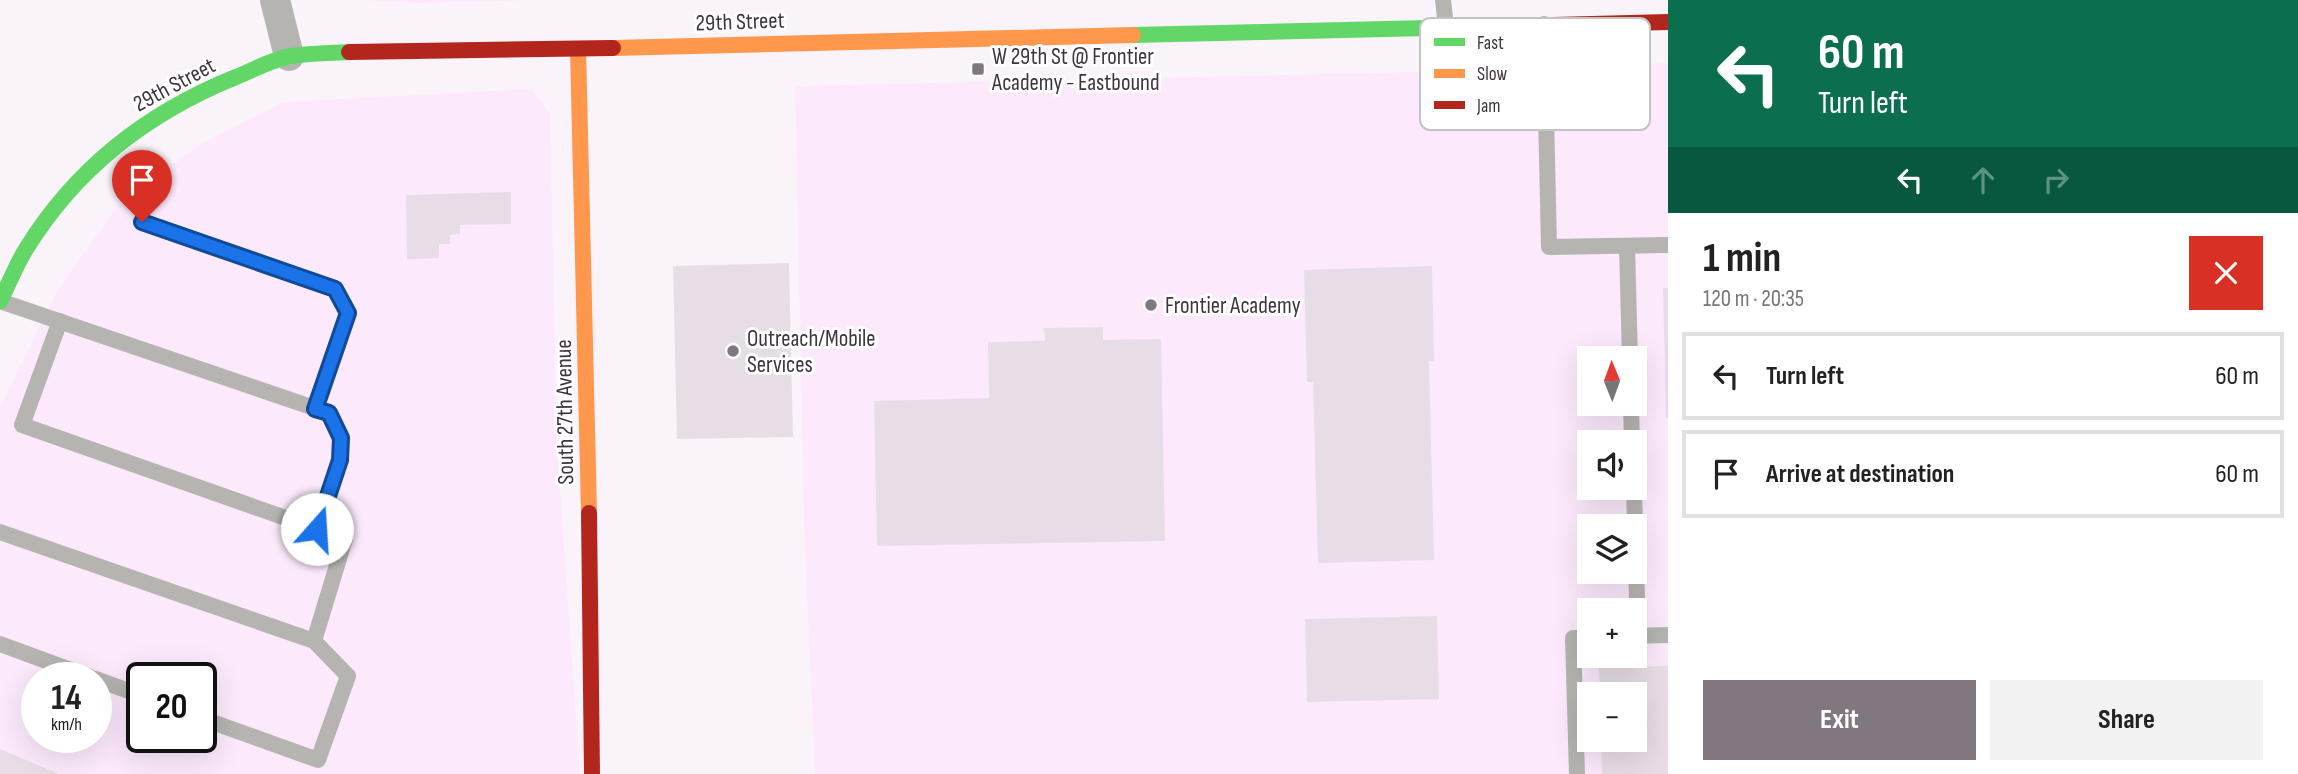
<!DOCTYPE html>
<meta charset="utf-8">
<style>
body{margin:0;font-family:"Sofia Sans Condensed",sans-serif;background:#f2f2f2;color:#222;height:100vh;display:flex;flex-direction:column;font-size:26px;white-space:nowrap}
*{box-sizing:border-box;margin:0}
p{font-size:23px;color:#767676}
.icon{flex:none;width:38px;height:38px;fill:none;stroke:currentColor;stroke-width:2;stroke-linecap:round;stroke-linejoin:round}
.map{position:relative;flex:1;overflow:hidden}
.side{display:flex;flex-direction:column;background:#fff;width:630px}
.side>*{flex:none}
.banner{background:#0b6e4f;color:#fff;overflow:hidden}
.needle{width:46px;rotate:359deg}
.fabs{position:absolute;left:1577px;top:346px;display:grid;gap:14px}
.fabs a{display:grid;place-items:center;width:70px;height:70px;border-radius:0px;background:#fff;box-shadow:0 7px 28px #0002;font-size:35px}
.speed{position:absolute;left:21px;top:662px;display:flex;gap:14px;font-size:35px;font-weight:700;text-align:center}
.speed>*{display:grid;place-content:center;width:91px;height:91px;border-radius:50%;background:#fff;box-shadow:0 7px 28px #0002;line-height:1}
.speed small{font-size:18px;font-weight:400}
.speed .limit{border:4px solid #111;border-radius:10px;background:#fff;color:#111}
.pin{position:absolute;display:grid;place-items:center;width:60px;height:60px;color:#fff;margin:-72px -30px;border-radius:50% 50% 50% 0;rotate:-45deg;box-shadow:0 0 7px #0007}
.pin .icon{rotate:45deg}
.me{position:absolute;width:77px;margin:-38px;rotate:19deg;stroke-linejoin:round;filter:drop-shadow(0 0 5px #0008)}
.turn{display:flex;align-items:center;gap:24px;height:147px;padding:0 35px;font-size:32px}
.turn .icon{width:91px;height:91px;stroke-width:2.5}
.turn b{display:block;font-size:49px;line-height:60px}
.lanes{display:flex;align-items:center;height:66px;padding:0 35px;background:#0003;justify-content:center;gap:35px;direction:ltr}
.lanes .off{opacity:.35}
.round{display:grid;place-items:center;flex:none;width:74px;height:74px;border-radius:0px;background:#f2f2f2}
.summary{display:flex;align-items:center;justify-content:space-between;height:119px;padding:0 35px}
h1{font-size:42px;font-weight:700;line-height:52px}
.primary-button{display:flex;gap:14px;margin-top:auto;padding:14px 35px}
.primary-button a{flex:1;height:80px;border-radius:0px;background:#807780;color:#fff;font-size:28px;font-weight:700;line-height:80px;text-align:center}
.primary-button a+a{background:#f2f2f2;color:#222}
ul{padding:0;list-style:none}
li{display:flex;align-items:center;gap:21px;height:88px;margin:0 14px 10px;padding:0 21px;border:4px solid #e0e0e0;border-radius:0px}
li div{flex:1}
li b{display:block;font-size:26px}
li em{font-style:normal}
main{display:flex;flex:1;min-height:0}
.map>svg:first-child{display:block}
.built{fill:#fceafc;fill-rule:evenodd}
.building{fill:#e7dde7}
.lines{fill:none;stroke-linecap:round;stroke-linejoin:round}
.lane{stroke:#b6b4b1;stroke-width:16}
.street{stroke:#b6b4b1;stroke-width:30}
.fast{stroke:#63d668;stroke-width:16}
.slow{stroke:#ff974d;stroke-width:16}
.jam{stroke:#b3261e;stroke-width:16}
.route-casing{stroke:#114b97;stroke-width:18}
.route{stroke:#1a73e8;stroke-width:12}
.poi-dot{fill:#807780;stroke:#fff;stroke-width:2.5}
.labels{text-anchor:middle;stroke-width:6;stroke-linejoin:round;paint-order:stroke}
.street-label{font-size:23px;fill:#3e333e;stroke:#fff}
.poi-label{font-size:23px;fill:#3e333e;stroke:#fff;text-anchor:start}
.key{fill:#fff;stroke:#c5c2c5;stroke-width:2}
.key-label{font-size:19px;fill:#3e333e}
</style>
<main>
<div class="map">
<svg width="1668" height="774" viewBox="0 0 1668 774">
<rect width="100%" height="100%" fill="#faf4fa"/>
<!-- built -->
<g class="built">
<path d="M360,0H542L419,3Z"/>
<path d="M1668,63V774H815L804,524L795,86L1497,70ZM1589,359H1634V404H1589ZM1589,443H1634V488H1589ZM1589,527H1634V572H1589ZM1589,611H1634V656H1589ZM1589,695H1634V740H1589Z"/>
<path d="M531,89L550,113L557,445L580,774H0V407L58,289L122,200L201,144L283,102ZM37,677H96V737H37ZM142,677H201V737H142Z"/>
</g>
<!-- building -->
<g class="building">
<path d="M511,192V224L460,225V234L450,235V244H439V258L407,259L406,195Z"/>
<path d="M789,263L793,437L677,439L673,266Z"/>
<path d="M1432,266L1434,361H1429L1434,560L1318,563L1313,382H1307L1304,270Z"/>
<path d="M1663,288H1668V418H1666Z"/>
<path d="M1103,327V340L1161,339L1165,541L877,546L874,401L989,398L988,342L1045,341L1044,328Z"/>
<path d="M1437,616L1439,699L1307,702L1305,619Z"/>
<path d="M1668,666V774H1602L1601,740H1634V695H1600L1599,668Z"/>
<path d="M0,749L59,774H0Z"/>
</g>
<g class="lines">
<!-- lane -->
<g class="lane">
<path d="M1443,0L1446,26"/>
<path d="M1544,24L1549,247L1668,245"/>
<path d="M142,222L335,289L348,313L315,409"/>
<path d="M1627,246L1630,359"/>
<path d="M0,301L329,413L340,438V460L317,529"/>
<path d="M60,321L22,425L345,539L314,641"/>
<path d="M1631,404L1632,443"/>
<path d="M1634,488L1638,636"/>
<path d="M0,532L314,641L348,676L318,760L201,718"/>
<path d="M1634,636L1668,635"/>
<path d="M0,644L90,677"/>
<path d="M96,679L142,696"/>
<path d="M1577,774L1573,638H1589"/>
</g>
<!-- street -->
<path class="street" d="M275,0L289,56"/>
<!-- fast -->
<g class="fast">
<path d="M1133,35L1513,26"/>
<path d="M0,301C9,284 16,265 26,249C76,168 149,112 236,77C253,70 273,59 291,56C310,53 330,53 349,52"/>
</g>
<!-- slow -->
<g class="slow">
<path d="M613,48L1133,35"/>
<path d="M578,49L589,513"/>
</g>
<!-- jam -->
<g class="jam">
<path d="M1513,26L1668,22"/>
<path d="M349,52L613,48"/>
<path d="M589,513L592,774"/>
</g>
</g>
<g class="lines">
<!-- route casing -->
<g class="route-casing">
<path id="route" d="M142,222L335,289L348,313L315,409L329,413L341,438L340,460L317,529"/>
</g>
<!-- route -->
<use href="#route" class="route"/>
</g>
<!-- markers -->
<g class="poi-dot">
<rect x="971" y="62" width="14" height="14" rx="3.5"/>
<circle cx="1151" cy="305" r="7"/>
<circle cx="733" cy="351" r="7"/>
</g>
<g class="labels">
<!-- street labels -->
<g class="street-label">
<text transform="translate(740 21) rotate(-2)" y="8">29th Street</text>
<text transform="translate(174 84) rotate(-28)" y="8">29th Street</text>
<text transform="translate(564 412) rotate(-91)" y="8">South 27th Avenue</text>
</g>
<!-- poi labels -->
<g class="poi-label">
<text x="992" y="64">W 29th St @ Frontier<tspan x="992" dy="26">Academy - Eastbound</tspan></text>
<text x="1165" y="313">Frontier Academy</text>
<text x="747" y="346">Outreach/Mobile<tspan x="747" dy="26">Services</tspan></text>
</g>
</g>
<!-- legend -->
<rect x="1420" y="18" width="230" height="112" rx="10" class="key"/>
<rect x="1434" y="38" width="31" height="8" fill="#63d668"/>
<rect x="1434" y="69" width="31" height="9" fill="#ff974d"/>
<rect x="1434" y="101" width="31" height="8" fill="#b3261e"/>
<g class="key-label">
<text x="1477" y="49">Fast</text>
<text x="1477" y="80">Slow</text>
<text x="1477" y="112">Jam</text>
</g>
</svg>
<div class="fabs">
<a><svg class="needle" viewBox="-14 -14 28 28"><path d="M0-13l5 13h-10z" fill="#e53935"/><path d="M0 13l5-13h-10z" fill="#767676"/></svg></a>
<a><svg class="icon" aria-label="sound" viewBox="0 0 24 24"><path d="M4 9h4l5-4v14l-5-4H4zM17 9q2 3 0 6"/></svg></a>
<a><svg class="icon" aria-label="layers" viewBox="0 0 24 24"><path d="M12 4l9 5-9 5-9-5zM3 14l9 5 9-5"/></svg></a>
<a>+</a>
<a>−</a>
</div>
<div class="speed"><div>14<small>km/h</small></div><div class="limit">20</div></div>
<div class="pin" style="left:142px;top:222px;background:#d93025"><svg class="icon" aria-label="arrive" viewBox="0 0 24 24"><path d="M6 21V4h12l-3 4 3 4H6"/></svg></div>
<svg class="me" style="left:317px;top:529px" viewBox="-20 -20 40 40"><circle r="19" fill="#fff"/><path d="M0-13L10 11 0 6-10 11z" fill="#1a73e8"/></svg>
</div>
<section class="side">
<div class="banner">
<div class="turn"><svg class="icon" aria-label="left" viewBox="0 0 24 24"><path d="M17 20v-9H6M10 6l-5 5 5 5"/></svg><div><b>60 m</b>Turn left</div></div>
<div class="lanes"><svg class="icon" aria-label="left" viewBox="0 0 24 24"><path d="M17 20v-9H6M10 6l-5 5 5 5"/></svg><svg class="icon off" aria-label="ahead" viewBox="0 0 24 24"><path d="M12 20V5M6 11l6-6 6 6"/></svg><svg class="icon off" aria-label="right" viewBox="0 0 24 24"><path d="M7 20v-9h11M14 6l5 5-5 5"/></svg></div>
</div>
<div class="summary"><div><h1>1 min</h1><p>120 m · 20:35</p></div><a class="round" style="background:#d93025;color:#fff"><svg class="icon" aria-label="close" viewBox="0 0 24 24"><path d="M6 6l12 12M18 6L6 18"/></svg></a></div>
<ul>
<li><svg class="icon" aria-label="left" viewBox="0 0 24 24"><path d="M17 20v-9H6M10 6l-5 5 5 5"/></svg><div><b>Turn left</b></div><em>60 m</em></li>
<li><svg class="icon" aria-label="arrive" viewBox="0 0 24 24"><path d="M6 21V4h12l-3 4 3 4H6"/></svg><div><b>Arrive at destination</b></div><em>60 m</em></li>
</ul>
<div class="primary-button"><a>Exit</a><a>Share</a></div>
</section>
</main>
